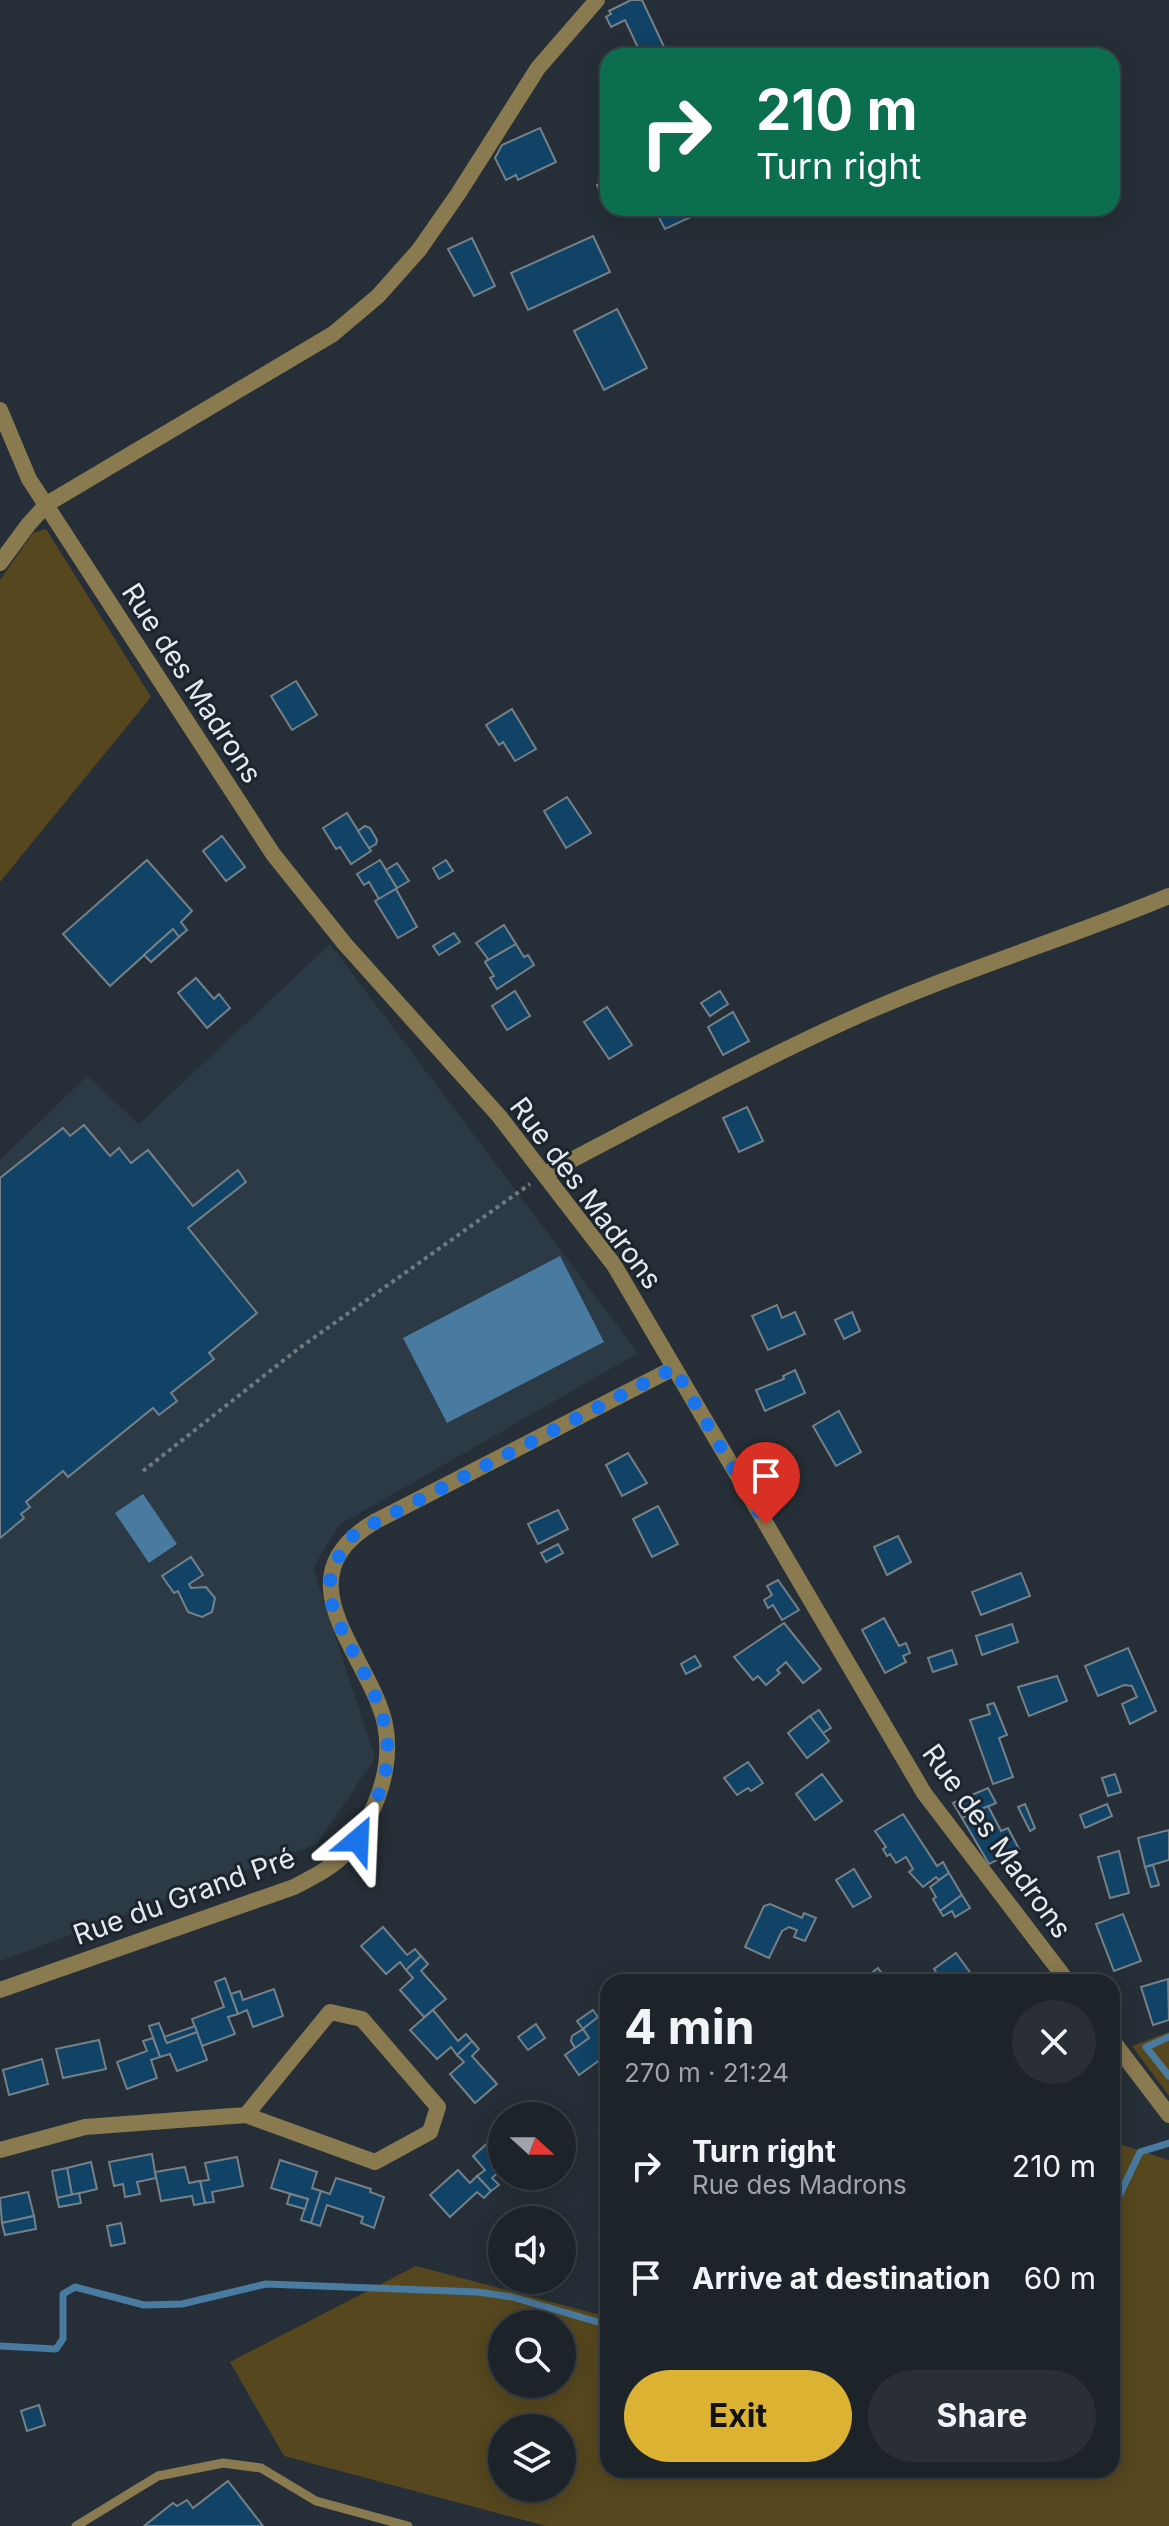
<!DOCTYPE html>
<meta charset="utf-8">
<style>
body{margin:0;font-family:Inter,sans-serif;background:#292f35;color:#f1f3f6;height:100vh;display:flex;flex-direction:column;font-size:30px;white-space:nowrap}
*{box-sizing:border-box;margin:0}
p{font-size:26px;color:#a0a4a8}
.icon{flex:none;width:44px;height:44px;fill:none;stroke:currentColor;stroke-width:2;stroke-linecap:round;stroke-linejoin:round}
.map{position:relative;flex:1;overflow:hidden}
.details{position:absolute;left:600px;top:1974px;width:520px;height:504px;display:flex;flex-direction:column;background:#1c2329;border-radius:24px;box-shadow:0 4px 20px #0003,0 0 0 2px #3a4046}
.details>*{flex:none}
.hud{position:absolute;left:600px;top:48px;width:520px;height:168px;border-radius:24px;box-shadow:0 4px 20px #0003,0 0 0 2px #3a4046;background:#0b6e4f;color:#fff;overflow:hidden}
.needle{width:52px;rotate:111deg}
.fabs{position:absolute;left:488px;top:2102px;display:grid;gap:16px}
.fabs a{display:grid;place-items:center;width:88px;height:88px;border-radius:50%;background:#1c2329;box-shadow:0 4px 20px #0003,0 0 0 2px #3a4046;font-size:40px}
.pin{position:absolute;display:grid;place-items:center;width:68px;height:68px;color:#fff;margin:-82px -34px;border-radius:50% 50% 50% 0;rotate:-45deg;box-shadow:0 0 8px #0007}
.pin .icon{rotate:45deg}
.me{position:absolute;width:88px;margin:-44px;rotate:26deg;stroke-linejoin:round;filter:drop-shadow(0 0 6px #0008)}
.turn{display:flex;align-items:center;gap:28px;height:168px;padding:0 24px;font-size:36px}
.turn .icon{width:104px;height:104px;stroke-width:2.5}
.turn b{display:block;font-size:56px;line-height:68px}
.round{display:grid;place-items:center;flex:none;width:84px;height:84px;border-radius:42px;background:#292f35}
.overview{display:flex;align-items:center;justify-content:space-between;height:136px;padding:0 24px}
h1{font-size:48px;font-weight:700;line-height:60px}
.primary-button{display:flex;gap:16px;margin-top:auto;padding:16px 24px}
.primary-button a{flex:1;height:92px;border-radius:48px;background:#dcb233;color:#111;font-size:32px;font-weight:700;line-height:92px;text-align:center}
.primary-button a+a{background:#292f35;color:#f1f3f6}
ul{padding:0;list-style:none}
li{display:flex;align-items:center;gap:24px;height:112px;padding:0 24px}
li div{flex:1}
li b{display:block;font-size:30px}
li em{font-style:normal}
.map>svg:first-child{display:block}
.built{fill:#2b3a45}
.green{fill:#56471e;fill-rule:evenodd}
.water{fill:#497a9f}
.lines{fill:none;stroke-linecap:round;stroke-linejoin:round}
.stream{stroke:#497a9f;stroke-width:7}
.building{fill:#104365;stroke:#758088;stroke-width:2}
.path{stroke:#717980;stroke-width:4;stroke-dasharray:4 4;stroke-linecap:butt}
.lane{stroke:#8a7a50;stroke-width:9}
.street{stroke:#8a7a50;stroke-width:16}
.route{stroke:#1a73e8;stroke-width:14;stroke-dasharray:0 25.2}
.labels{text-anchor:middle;stroke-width:6;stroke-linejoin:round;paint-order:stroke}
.street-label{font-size:28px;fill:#e4eaef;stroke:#1c252d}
</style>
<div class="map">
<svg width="1169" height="2526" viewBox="0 0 1169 2526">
<rect width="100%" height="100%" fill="#262f37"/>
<!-- built -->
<path class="built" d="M330,944L638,1353L339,1525L313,1568L375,1758L317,1844L0,1961V1160L87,1076L139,1124Z"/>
<!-- green -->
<g class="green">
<path d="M46,529L151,697L0,882V580L33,533Z"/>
<path d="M1169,2032V2096L1132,2046Z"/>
<path d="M1116,2143L1169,2160V2526H546L284,2456L230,2362L416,2266L608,2317V2470H1112V2149ZM502,2324H562V2384H502ZM502,2428H562V2488H502Z"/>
</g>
<!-- water -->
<g class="water">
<path d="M560,1256L604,1342L447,1423L403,1338Z"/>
<path d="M143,1494L177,1544L149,1563L115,1513Z"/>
</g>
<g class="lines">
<!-- stream -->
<g class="stream">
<path d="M1169,2037L1146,2047L1169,2076"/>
<path d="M1112,2211L1140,2152L1169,2143"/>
<path d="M0,2346L56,2349L63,2339V2294L75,2287L144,2305L182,2304L266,2284L478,2292L512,2297L608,2325"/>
<path d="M890,2470L900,2472L912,2470"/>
</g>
</g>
<!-- building -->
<g class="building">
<path d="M631,0H642L666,51L654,56H642L625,20L611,27L606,17L611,14L609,11Z"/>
<path d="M540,128L556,162L518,180L516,175L506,180L495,158L502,145Z"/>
<path d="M608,179L609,208L608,209L597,185Z"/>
<path d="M654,208H705L706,210L665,229Z"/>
<path d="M593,236L610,272L528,310L511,273Z"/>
<path d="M472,238L495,286L474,296L448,249Z"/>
<path d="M617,309L647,368L604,390L574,331Z"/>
<path d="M296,681L317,715L292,730L271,696Z"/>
<path d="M512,709L536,749L515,761L503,742L499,745L486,725Z"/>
<path d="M567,797L591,833L566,848L544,811Z"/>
<path d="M347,813L371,851L351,864L340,847L336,849L323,828Z"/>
<path d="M365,826L370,828L377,840L376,844L369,848L358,831Z"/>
<path d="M222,836L245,867L226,881L203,851Z"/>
<path d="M147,860L192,911L181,922L187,930L179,937L173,929L110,986L63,934Z"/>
<path d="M380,860L397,888L379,899L369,882L364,885L357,874Z"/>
<path d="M446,860L453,871L439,879L433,868Z"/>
<path d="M397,863L409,881L397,888L386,870Z"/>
<path d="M396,889L417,927L398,938L375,901Z"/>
<path d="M504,925L516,944L485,962L488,959L476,943Z"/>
<path d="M173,929L179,937L151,962L144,955Z"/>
<path d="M454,933L460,942L439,955L433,946Z"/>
<path d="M516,944L524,957L528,955L534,965L497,989L490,978L494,976L485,962Z"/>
<path d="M196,978L214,999L219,994L230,1008L207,1028L178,993Z"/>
<path d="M515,991L530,1016L507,1030L492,1006Z"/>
<path d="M720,991L728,1004L710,1016L701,1003Z"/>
<path d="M607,1007L632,1045L609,1059L584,1022Z"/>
<path d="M733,1012L749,1041L723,1055L708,1027Z"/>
<path d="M747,1107L763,1141L739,1152L723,1118Z"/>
<path d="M84,1125L110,1156L119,1148L131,1163L148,1150L193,1206L238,1170L246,1182L188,1228L257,1313L209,1353L214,1359L171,1393L177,1401L159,1415L153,1408L68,1477L63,1471L26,1502L30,1507L21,1514L24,1518L0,1538V1178L63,1128L70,1136Z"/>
<path d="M777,1305L782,1318L795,1312L805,1334L768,1350L752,1316Z"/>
<path d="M852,1312L860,1331L844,1339L835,1320Z"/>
<path d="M795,1370L805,1393L765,1411L756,1390L784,1379L783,1376Z"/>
<path d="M839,1411L861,1452L836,1466L813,1426Z"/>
<path d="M628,1453L647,1483L622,1496L606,1465Z"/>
<path d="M658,1506L678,1544L652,1557L633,1519Z"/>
<path d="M558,1510L568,1529L538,1544L528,1524Z"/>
<path d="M898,1536L911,1562L887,1575L874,1547Z"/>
<path d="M558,1544L563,1553L546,1562L541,1553Z"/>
<path d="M191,1557L203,1575L189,1584L191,1588L206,1587L215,1598L212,1612L202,1617L188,1612L178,1591L174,1593L162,1576Z"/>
<path d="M1021,1573L1030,1596L981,1615L972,1592Z"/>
<path d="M778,1580L799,1610L782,1620L773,1605L768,1608L764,1600L772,1595L767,1586Z"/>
<path d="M884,1618L899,1646L906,1643L910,1653L903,1656L906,1662L885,1673L862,1630Z"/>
<path d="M784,1623L821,1669L803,1683L786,1662L777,1670L780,1673L766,1685L758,1676L753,1680L734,1657Z"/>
<path d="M1012,1624L1018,1642L982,1655L976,1636Z"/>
<path d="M1128,1648L1156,1711L1130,1724L1122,1704L1137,1697L1132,1686L1124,1685L1098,1696L1085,1666Z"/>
<path d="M952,1650L957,1664L933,1672L928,1658Z"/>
<path d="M695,1656L701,1666L686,1674L681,1664Z"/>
<path d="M1057,1676L1067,1701L1029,1716L1018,1687Z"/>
<path d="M994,1703L1007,1735L999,1738L1013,1777L993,1784L970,1720L990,1714L987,1705Z"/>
<path d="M819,1710L831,1728L823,1733L810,1716Z"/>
<path d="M810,1716L829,1741L807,1758L788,1733Z"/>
<path d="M748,1762L763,1783L751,1791L748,1788L737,1795L724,1778Z"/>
<path d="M822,1774L842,1801L815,1820L796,1794Z"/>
<path d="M1115,1774L1121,1792L1108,1796L1102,1778Z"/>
<path d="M988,1788L996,1803L962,1818L953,1803Z"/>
<path d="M1025,1804L1035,1828L1030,1831L1018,1807Z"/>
<path d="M1107,1804L1112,1816L1085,1828L1080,1815Z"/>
<path d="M988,1806L1001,1831L1008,1828L1019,1849L989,1864L962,1818Z"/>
<path d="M903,1814L937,1866L943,1862L949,1873L939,1880L936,1877L923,1887L909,1872L913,1869L906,1857L896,1863L890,1854L887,1856L883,1849L886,1847L875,1831Z"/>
<path d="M1169,1830V1860L1145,1867L1138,1838Z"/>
<path d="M1119,1851L1129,1893L1110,1898L1098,1857Z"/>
<path d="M1153,1865L1159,1885L1151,1887L1145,1867Z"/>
<path d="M854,1869L871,1897L853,1907L836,1880Z"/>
<path d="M949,1873L962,1895L940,1911L933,1899L936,1897L930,1887Z"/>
<path d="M962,1895L970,1908L955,1917L952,1911L943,1916L940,1911Z"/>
<path d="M770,1904L802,1918L804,1913L816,1918L805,1941L794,1937L797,1930L789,1927L782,1931L769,1958L745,1947L764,1906Z"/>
<path d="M1123,1914L1141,1961L1114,1971L1096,1924Z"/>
<path d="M383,1927L407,1955L415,1949L421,1956L406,1970L400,1962L386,1974L361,1946Z"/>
<path d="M956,1953L977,1982H943L934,1969Z"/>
<path d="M421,1956L428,1964L421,1971L446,1999L424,2017L400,1990L413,1978L406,1970Z"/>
<path d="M878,1968L888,1982H860Z"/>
<path d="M225,1978L238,2014L228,2017L235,2034L202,2046L192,2019L224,2007L215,1982Z"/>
<path d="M1168,1979L1169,2020L1153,2025L1141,1987Z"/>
<path d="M274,1989L283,2016L253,2027L247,2010L238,2014L231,1994L240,1991L243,2000Z"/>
<path d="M433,2010L458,2041L466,2034L472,2041L457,2055L451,2047L437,2059L410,2030Z"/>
<path d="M593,2010L598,2017L583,2029L577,2021Z"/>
<path d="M598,2017L607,2030L605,2032L608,2037V2054L579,2075L565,2055L589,2038L583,2029Z"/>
<path d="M159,2023L167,2043L197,2032L207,2060L177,2071L170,2054L160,2057L149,2026Z"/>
<path d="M536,2024L545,2038L528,2050L518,2037Z"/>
<path d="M195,2026L197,2032L167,2043L164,2037Z"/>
<path d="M583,2029L589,2038L575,2048L571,2041L572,2036Z"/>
<path d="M153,2038L160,2057L151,2060L157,2078L127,2089L117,2062L147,2051L143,2041Z"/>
<path d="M99,2040L106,2069L63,2078L56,2049Z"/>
<path d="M472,2041L479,2049L472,2056L497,2084L475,2103L450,2074L464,2062L457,2055Z"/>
<path d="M42,2059L48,2084L9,2095L3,2070Z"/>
<path d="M500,2132L502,2169L492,2178L499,2185L491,2191L477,2176L485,2170L473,2156Z"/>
<path d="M152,2154L156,2178L137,2182L140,2194L125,2197L123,2184L114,2186L109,2162Z"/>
<path d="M237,2157L243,2186L212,2192L214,2202L205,2203L200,2181L209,2180L205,2163Z"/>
<path d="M280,2160L317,2172L312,2188L321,2191L311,2223L301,2220L308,2199L271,2188Z"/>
<path d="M91,2162L97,2189L72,2195L67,2168Z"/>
<path d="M185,2167L189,2183L200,2181L205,2203L194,2205L192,2196L161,2201L155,2172Z"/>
<path d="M67,2168L72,2195L57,2198L52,2171Z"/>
<path d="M458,2170L470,2183L477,2176L491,2191L484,2198L477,2192L450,2217L430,2195Z"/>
<path d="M336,2178L371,2189L370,2192L384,2197L374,2228L361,2223L363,2217L327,2205L320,2226L311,2223L321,2191L330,2194Z"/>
<path d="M28,2192L34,2216L2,2223L0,2198Z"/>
<path d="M79,2193L81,2203L59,2207L57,2198Z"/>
<path d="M290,2194L308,2199L305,2209L287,2204Z"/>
<path d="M34,2216L36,2229L5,2235L2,2223Z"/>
<path d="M121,2223L125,2243L111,2246L107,2226Z"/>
<path d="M39,2405L45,2425L27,2431L21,2411Z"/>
<path d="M228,2481L263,2526H144L173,2503L177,2506L187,2500L193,2508Z"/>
</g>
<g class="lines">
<!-- path -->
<path class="path" d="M143,1471L298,1349L530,1184"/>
<!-- lane -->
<path class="lane" d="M76,2526L158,2476L223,2463L261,2468L316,2501L408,2526"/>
<!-- street -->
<g class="street">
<path d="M0,410L29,479L273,854L344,943L499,1116L614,1265L924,1793L1068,1982"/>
<path d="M0,563L28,525L47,504L333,334L378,296L419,250L458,194L538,68L597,0"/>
<path d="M545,1174C643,1123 741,1069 842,1023C948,974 1061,941 1169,896"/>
<path d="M0,1990L294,1887C336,1865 350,1857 371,1813C384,1786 391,1754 385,1724C369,1653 277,1578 376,1521L674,1368"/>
<path d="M1112,2040L1169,2115"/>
<path d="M0,2150L85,2127L246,2115L375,2162L430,2132L438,2107L362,2019L330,2012L246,2115"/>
</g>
</g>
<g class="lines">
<!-- route -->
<path class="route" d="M358,1840C371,1814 384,1789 387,1760C392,1717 365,1676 347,1640C338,1622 328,1602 330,1582C332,1563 344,1548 355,1533L674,1368L766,1524"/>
</g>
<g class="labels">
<!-- street labels -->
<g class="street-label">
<text transform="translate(192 683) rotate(57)" y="10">Rue des Madrons</text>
<text transform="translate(586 1193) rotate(53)" y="10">Rue des Madrons</text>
<text transform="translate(997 1841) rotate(54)" y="10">Rue des Madrons</text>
<text transform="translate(184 1896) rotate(-20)" y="10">Rue du Grand Pré</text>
</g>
</g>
</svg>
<div class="fabs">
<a><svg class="needle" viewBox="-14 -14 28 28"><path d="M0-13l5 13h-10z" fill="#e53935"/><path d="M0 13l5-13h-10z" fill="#a0a4a8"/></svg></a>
<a><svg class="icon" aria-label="sound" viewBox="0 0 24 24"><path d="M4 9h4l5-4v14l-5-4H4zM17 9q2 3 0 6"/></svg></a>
<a><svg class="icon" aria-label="search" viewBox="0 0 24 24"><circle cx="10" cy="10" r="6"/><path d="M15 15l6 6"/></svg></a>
<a><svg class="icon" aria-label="layers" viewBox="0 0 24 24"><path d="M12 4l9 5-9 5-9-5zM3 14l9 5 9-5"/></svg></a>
</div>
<div class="pin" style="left:766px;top:1524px;background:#d93025"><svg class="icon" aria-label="arrive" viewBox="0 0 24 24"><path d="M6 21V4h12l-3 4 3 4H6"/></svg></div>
<svg class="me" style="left:358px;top:1840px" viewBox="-20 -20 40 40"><path d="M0-17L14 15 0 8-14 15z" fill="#1a73e8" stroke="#fff" stroke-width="4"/></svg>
<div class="hud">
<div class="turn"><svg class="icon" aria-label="right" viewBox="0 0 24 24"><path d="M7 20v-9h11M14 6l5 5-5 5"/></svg><div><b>210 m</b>Turn right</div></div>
</div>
<section class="details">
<div class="overview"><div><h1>4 min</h1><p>270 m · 21:24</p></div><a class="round"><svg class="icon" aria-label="close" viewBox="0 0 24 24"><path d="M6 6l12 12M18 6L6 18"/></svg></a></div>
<ul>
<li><svg class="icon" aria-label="right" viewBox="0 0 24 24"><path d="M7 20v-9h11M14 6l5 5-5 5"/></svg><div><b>Turn right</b><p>Rue des Madrons</p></div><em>210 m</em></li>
<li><svg class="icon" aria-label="arrive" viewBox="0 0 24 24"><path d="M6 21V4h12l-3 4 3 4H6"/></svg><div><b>Arrive at destination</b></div><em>60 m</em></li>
</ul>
<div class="primary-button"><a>Exit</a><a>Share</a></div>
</section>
</div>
